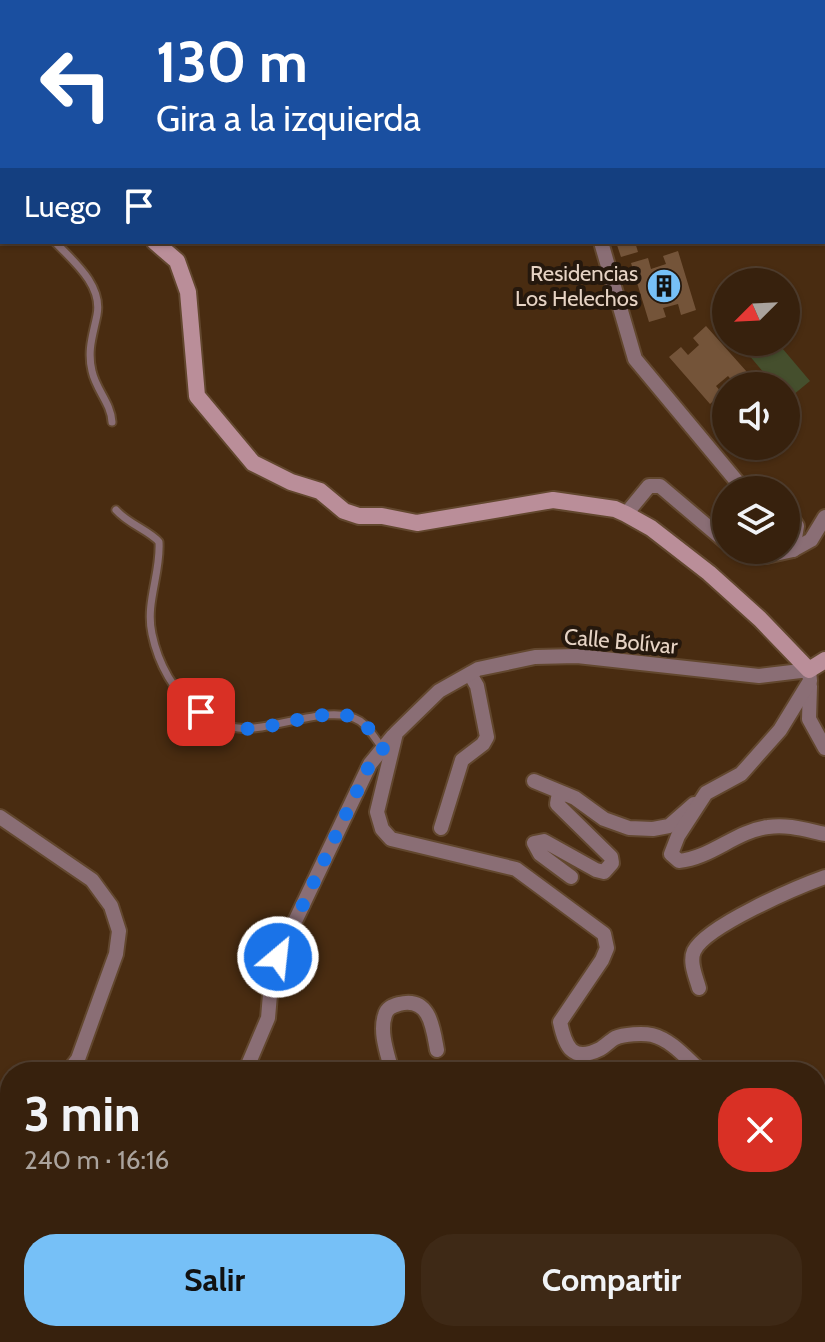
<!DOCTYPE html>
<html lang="es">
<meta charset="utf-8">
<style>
body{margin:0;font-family:Cabin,sans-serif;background:#3e2916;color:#f1f3f6;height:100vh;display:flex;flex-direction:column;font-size:30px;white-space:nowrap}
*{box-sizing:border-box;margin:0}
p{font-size:26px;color:#aaa39d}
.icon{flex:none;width:44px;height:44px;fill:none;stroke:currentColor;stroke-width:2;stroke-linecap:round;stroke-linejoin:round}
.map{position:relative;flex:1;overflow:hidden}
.details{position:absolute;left:0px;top:1062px;width:826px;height:280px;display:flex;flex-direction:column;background:#37210d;border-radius:32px 32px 0 0;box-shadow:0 2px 6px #0004,0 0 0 2px #513e2e}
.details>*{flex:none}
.banner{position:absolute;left:0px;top:0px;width:826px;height:244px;box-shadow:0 2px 6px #0004,0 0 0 2px #513e2e;background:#1a4fa0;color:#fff;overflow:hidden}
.needle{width:52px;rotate:246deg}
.buttons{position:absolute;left:712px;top:268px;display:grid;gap:16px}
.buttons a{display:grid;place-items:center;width:88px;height:88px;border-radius:50%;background:#37210d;box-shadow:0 2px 6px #0004,0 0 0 2px #513e2e;font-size:40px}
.pin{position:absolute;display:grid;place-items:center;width:68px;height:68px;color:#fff;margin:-34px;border-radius:16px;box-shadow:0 4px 12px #0006}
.me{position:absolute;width:88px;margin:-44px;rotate:28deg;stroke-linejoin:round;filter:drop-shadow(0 0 6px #0008)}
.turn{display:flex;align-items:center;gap:28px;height:168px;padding:0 24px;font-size:36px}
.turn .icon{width:104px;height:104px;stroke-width:2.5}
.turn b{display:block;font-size:56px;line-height:68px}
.then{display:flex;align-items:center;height:76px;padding:0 24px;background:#0003;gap:16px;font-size:30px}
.round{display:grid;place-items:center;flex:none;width:84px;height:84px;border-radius:32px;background:#3e2916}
.headline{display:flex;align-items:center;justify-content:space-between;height:136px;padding:0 24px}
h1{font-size:48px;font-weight:700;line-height:60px}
.cta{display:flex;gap:16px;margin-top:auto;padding:16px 24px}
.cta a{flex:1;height:92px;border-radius:32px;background:#76c0f7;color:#111;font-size:32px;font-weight:700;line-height:92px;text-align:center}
.cta a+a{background:#3e2916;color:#f1f3f6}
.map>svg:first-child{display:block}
.green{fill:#454f2d}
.building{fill:#745439}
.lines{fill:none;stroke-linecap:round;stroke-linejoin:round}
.lane-casing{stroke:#62472e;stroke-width:11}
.street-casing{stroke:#62472e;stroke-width:18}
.secondary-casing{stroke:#62472e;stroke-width:20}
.lane{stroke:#8a6e75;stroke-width:7}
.street{stroke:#8a6e75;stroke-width:14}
.secondary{stroke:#ba8e99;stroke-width:16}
.route{stroke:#1a73e8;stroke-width:14;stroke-dasharray:0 25.2}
.labels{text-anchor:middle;stroke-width:8;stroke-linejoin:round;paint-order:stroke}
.poi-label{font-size:22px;fill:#e6d3c4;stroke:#25180d;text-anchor:end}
.street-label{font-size:22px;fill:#e6d3c4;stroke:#25180d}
</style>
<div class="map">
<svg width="825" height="1342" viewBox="0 0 825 1342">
<rect width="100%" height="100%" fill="#492c11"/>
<!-- green -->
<path class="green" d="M738,342H777L810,381L787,400L786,386H775Z"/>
<!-- building -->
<g class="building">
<path d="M616,242H635L638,252L621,257Z"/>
<path d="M678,251L696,310L681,315L678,304L663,308L666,317L649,322L631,263L648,258L651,269L666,264L663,256Z"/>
<path d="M706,326L747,372L735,384L728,376L716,386L722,393L710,404L669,357L681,347L688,355L699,345L693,338Z"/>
<path d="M786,412L800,427L787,439L786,437Z"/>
<path d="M752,446H772L774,448L763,459Z"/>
</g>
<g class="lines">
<!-- lane casing -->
<g class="lane-casing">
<g id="lane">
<path d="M0,182L2,185"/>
<path d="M55,242C73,261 103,285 97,315C93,335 87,350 92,371C96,390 111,403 112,422"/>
<path d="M116,510C128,524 150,531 159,542C161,573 145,603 152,634C158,663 174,694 199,711C211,719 224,727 238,728C273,732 331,702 360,721C369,727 376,740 383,749"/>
</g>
</g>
<!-- street casing -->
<g class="street-casing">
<g id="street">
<path d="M10,0L11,2"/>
<path d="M601,242L635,359L744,490"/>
<path d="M626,514L649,486H660L726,542"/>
<path d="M735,550L766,556L793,550L797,526L786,509"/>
<path d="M793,550L811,540L825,517"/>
<path d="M810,686L809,719L825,748"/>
<path d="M534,781L575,798L604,819L629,828L653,829L669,826L694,804"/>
<path d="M564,794L558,798L557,804L611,857L612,863L604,872L596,870L544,841L534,843L540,854L571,877"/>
<path d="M0,817L92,880L111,906L119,931L116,954L78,1059L68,1072"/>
<path d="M441,828L462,760L483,744L487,737L477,686L470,674"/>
<path d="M699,988C696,977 689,962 694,951C706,926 797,887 825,877"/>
<path d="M245,1072L268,1018L272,971L278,957L370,764L393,736"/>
<path d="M392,1072C388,1055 379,1033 385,1015C387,1008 392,1006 399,1004C430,996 433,1028 437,1050"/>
<path d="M702,1072C687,1059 672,1040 652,1035C643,1033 624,1034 615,1038C610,1041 605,1046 600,1049C572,1063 565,1046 560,1022L602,960L607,948L604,934L516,869L391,839L382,829L377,812L396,733L439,691L478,669L535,657L577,656L759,676L809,670L810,681L780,730L741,774L706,793L678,836L671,854L679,861C711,858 736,831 768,827C788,824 806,830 825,834"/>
<path d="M0,1269L10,1256"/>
<path d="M505,1332V1342"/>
<path d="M0,1336L10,1326"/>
<path d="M279,1342L287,1332"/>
<path d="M810,1342L825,1331"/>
</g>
</g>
<!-- secondary casing -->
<g class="secondary-casing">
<g id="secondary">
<path d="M31,0L32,2"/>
<path d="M155,242L177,261L188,292L197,396L253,463L291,482L320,491L344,511L359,516H382L417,523L553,500L615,509L626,514L651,528L709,573L760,619L809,670L825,660"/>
</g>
</g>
<!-- lane -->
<use href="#lane" class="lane"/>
<!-- street -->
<use href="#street" class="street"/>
<!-- secondary -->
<use href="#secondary" class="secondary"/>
</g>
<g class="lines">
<!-- route -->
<path class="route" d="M201,712C212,719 222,725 235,728C271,734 328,702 359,720C369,726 376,740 383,749L370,764L278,957"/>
</g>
<!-- icons -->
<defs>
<g id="building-disc" transform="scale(1.8)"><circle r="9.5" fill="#76c0f7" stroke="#25180d"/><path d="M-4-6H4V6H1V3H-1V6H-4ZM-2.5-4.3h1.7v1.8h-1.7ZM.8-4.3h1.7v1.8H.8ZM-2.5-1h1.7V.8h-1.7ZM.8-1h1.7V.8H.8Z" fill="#111"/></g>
</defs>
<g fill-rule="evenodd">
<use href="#building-disc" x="664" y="286"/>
</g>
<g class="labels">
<!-- poi labels -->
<g class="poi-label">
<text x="638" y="281">Residencias<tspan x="638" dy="25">Los Helechos</tspan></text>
</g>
<!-- street labels -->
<g class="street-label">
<text transform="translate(621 641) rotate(5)" y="8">Calle Bolívar</text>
</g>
</g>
</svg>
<div class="buttons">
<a><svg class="needle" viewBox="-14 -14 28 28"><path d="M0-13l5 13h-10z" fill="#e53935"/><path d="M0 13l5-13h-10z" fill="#aaa39d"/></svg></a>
<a><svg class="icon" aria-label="sound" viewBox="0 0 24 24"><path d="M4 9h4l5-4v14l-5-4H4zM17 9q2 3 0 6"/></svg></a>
<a><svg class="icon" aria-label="layers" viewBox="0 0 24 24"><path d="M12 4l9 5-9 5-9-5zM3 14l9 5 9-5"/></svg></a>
</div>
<div class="pin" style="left:201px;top:712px;background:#d93025"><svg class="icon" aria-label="arrive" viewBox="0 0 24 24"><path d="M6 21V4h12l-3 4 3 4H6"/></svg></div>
<svg class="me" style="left:278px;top:957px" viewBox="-20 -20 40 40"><circle r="17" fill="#1a73e8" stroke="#fff" stroke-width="3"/><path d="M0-11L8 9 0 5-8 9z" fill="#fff"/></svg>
<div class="banner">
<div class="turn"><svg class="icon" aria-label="left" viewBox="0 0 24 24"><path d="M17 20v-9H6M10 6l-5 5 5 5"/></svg><div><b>130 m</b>Gira a la izquierda</div></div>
<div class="then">Luego<svg class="icon" aria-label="arrive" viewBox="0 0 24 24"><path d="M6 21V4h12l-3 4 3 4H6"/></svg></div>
</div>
<section class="details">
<div class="headline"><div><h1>3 min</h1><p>240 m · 16:16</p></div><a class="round" style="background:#d93025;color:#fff"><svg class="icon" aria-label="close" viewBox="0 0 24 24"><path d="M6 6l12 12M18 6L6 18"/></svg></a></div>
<div class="cta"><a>Salir</a><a>Compartir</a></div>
</section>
</div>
